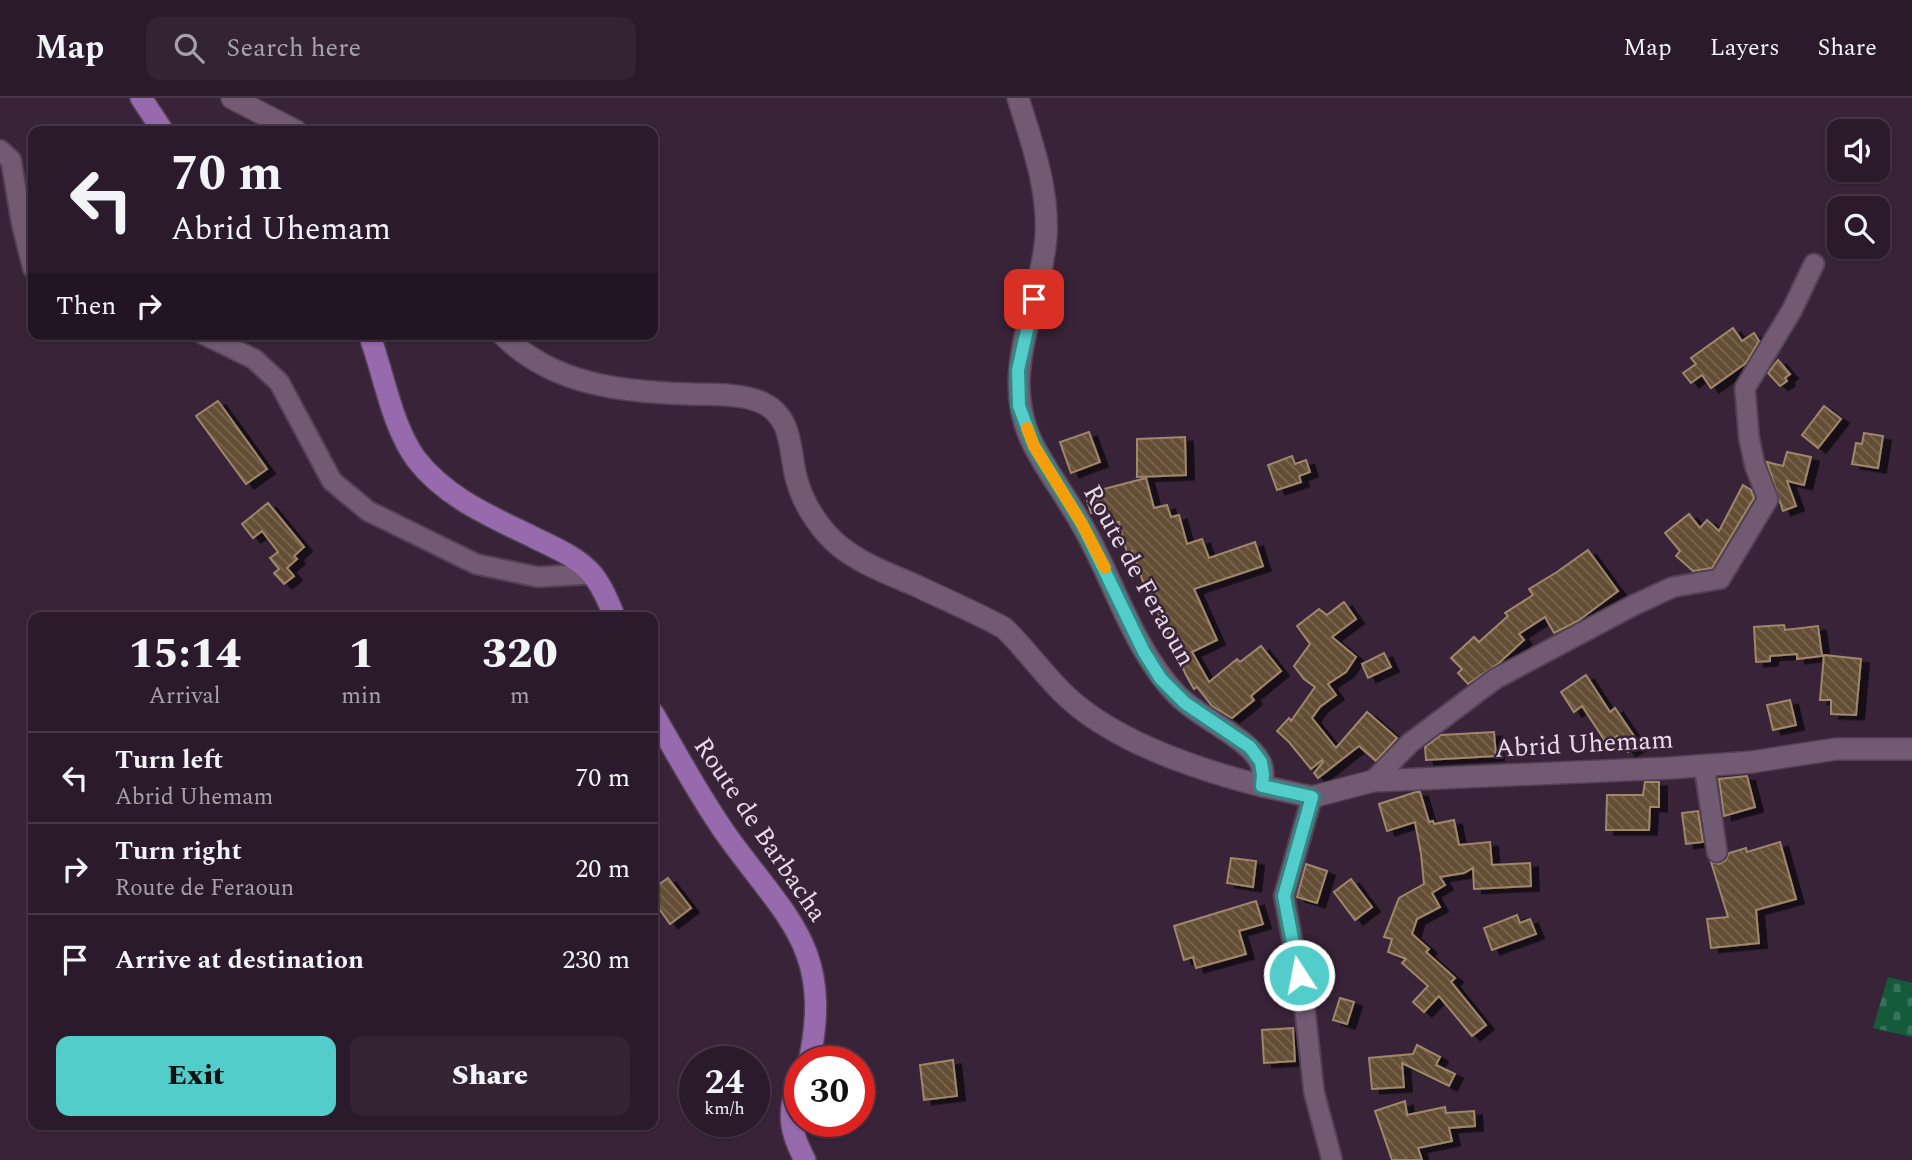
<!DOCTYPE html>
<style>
body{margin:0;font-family:Spectral,serif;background:#332333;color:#f1f3f6;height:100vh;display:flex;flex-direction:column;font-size:26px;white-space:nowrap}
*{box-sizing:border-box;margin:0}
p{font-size:23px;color:#a6a1a9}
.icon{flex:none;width:38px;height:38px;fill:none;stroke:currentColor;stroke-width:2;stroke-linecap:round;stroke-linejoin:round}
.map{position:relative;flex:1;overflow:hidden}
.drawer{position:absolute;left:28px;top:514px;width:630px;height:518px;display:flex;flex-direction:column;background:#2b1a2b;border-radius:14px;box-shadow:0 2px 5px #0004,0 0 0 2px #473847}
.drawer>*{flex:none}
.hud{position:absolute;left:28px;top:28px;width:630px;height:214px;border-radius:14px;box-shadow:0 2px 5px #0004,0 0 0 2px #473847;background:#2b1a2b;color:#f1f3f6;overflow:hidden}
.tools{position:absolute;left:1827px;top:21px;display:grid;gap:14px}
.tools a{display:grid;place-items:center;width:63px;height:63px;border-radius:14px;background:#2b1a2b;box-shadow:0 2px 5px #0004,0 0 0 2px #473847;font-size:35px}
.speed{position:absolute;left:679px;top:948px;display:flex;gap:14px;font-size:35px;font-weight:700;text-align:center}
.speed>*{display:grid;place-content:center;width:91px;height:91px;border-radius:50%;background:#2b1a2b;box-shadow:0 2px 5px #0004,0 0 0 2px #473847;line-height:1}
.speed small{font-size:18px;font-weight:400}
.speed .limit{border:10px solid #d22;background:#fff;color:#111}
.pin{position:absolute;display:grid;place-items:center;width:60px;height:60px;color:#fff;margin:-30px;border-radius:14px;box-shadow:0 4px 10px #0006}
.me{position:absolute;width:77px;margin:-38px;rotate:349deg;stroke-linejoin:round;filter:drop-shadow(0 0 5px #0008)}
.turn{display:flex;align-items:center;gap:24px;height:147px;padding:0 28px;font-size:32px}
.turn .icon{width:91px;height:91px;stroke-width:2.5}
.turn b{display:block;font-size:49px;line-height:60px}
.then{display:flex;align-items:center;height:66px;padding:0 28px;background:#0003;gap:14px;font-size:26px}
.eta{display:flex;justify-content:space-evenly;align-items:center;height:119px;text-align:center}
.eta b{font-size:42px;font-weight:800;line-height:49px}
.action{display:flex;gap:14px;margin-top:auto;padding:14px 28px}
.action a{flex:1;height:80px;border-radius:14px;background:#53cdc9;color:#111;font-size:28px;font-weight:800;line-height:80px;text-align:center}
.action a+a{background:#332333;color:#f1f3f6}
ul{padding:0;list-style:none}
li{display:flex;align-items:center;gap:21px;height:91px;padding:0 28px;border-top:2px solid #473847}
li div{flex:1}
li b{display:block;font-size:26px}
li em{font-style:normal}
header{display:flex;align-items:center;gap:42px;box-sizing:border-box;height:98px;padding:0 35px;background:#2b1a2b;border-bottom:2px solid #473847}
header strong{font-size:33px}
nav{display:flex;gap:38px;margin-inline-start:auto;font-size:24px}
.search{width:490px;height:63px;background:#332333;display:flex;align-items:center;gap:18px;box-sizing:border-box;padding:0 24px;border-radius:14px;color:#a6a1a9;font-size:26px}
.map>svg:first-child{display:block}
.cemetery{fill:url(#cemetery-stones)}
.building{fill:url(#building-back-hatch);stroke:#9e876a;stroke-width:2;filter:url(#shadow)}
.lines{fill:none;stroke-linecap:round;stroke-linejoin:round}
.street-casing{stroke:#534154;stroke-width:23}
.secondary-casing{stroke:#534154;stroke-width:24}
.primary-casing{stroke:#534154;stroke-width:24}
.street{stroke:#735a73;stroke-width:19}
.secondary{stroke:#735a73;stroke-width:21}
.primary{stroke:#976aae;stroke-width:21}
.route-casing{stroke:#368583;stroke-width:18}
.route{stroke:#53cdc9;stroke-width:12}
.slow{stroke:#f59e0b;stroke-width:12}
.labels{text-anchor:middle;stroke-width:5;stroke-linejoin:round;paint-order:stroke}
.street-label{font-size:26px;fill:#e8dae8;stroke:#392339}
</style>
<header>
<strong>Map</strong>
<div class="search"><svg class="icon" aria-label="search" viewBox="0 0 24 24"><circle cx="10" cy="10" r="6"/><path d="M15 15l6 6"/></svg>Search here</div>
<nav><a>Map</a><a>Layers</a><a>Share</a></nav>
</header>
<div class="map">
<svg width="1912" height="1062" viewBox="0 0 1912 1062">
<defs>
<pattern id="cemetery-stones" width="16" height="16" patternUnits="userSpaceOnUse" patternTransform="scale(1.75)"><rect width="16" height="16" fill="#145b39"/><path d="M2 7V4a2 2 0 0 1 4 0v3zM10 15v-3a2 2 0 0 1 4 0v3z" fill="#367256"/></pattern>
<pattern id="building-back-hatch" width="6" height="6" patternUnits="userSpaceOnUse" patternTransform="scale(1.75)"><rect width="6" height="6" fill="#644e34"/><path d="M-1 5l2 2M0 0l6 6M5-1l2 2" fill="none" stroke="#7a6751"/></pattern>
<filter id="shadow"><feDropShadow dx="8" dy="4.5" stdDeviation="0" flood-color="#0009"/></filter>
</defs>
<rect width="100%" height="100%" fill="#392339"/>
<!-- cemetery -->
<path class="cemetery" d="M1888,879L1912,885V939L1873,930Z"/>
<!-- building -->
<g class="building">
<path d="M1733,230L1742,243L1754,235L1759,243L1746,265L1711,290L1702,277L1691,285L1683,275L1696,266L1691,260Z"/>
<path d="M1778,262L1790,276L1785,280L1787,283L1780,288L1768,275Z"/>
<path d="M218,303L267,371L246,386L196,318Z"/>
<path d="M1824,308L1841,321L1818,350L1802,337Z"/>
<path d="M1089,334L1100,364L1071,375L1060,344Z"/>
<path d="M1864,335L1883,338L1878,370L1852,366L1856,345L1862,346Z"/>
<path d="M1185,339L1186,377L1137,379V341Z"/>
<path d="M1787,354L1811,359L1804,387L1787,383L1796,408L1783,413L1767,364L1783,368Z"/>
<path d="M1292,358L1295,366L1306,362L1310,374L1299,378L1301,384L1277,392L1268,367Z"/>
<path d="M1146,380L1154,410L1167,407L1171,419L1179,417L1187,446L1202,441L1209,460L1255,444L1263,468L1194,491L1217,542L1192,554L1209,584L1237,561L1240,564L1261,548L1281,573L1251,598L1254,602L1232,620L1212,608L1197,589L1194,591L1186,577L1148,492H1146L1132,453L1127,455L1119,424L1106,426L1104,412L1091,415L1085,396Z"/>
<path d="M1743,387L1751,392L1754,400L1712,470L1693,473L1676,458L1680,453L1665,435L1689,416L1700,430L1707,422L1719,433Z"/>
<path d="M268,405L304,449L294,458L297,461L287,470L294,478L284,486L274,475L279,471L270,460L278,454L262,433L253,440L242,426Z"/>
<path d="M1588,452L1618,493L1578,523L1554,535L1545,519L1519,536L1524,542L1499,565L1468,586L1458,575L1462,571L1451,560L1474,539L1479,544L1508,518L1505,515L1533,497L1529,491L1557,474Z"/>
<path d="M1344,504L1356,521L1332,539L1356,559L1346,574L1328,586L1336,597L1320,609L1312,620L1336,650L1367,614L1397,640L1376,663L1359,648L1318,680L1314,675L1323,664L1322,662L1311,671L1289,644L1277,633L1289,620L1291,623L1315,589L1304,581L1294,568L1310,546L1297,528L1319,511L1327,517Z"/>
<path d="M1784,527L1785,532L1818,528L1822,558L1797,561V556L1770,558V563L1756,564L1754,529Z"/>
<path d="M1384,555L1391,569L1368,580L1362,566Z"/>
<path d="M1824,557L1861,561L1856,617L1831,616V602H1820Z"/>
<path d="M1586,577L1610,614L1615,610L1640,647L1628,654L1617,638L1607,646L1582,608L1574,614L1561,594Z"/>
<path d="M1790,602L1796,627L1773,632L1767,607Z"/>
<path d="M1494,634L1496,658L1426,662L1425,649L1441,637Z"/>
<path d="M1747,678L1755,709L1724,718L1719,681Z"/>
<path d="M1645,684H1659V709H1650L1649,732H1606L1607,697H1643Z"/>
<path d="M1416,694H1420L1429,724L1433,723L1434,726L1454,722L1459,747L1490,744L1492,767L1530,765L1531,788L1474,791L1473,770L1464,775L1440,779L1445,787L1432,795L1440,809L1417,821L1412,836L1429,851L1426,854L1455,880L1451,884L1486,927L1472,938L1439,898L1424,914L1413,904L1428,888L1402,865L1406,861L1388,854L1392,841L1384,839L1399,800L1424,786L1421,756L1415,724L1387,733L1379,706Z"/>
<path d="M1698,713L1703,744L1686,746L1682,715Z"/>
<path d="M1780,744L1796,801L1756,812L1759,845L1711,850L1707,821L1728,819L1711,764L1719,766L1725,763L1729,755L1746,750L1747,754Z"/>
<path d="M1231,760L1256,763L1253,789L1227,785Z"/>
<path d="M1306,766L1327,773L1317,805L1297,799Z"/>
<path d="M668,780L691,810L670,826L653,802V791Z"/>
<path d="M1351,781L1372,809L1355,822L1334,794Z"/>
<path d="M1256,803L1263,826L1239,833L1246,856L1196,870L1193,859L1184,862L1174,828Z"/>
<path d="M1517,817L1520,825L1530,821L1536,836L1492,852L1484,830Z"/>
<path d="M1340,900L1354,904L1347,926L1333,922Z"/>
<path d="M1293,930L1295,963L1264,965L1262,932Z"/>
<path d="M1417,947L1440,959L1436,967L1455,976L1449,988L1402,965L1404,989L1372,991L1369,960L1413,956Z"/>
<path d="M953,962L957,998L924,1002L920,967Z"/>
<path d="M1405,1003L1407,1017L1445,1009L1446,1015L1474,1013L1475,1028L1449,1030L1452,1043L1418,1050L1422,1062H1392L1375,1013Z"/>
</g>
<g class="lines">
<!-- street casing -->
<g class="street-casing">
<g id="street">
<path d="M0,52L11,62L22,127L33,170"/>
<path d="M203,236L254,261L279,284L332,383L368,413L476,466L538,479L591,476"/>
<path d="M1704,667L1717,754"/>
<path d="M1373,683L1410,645L1495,581L1634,507L1673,489L1720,481L1768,401L1755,368L1749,340L1745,290L1792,212L1814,166"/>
<path d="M1312,699L1284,798L1304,904L1314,994L1332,1062"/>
</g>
</g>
<!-- secondary casing -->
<g class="secondary-casing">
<g id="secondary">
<path d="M232,0L296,33"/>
<path d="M502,236C552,287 622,294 690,296C713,297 742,295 763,305C793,320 789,351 796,379C801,399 812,419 826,435C849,462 885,474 917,488C946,502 975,514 1004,530C1024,549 1041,573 1061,593C1110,643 1196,671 1262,688C1263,679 1264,670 1259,662C1246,639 1198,619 1177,597C1132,550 1114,482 1082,427C1067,400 1049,376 1035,350C996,278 1040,213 1046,139C1049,91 1032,45 1018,0"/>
<path d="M1262,688L1312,699L1373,683L1670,670L1752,664L1836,651H1912"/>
</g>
</g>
<!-- primary casing -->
<g class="primary-casing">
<g id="primary">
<path d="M141,0L163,33"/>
<path d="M369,236C384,276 391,326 416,361C446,400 492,419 535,440C555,450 578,459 593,477C603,490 609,505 615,520"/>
<path d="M653,615C677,656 700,700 728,739C788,822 833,851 809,964"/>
<path d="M800,985C785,1013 791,1036 805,1062"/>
</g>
</g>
<!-- street -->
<use href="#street" class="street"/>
<!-- secondary -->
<use href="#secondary" class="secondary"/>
<!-- primary -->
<use href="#primary" class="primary"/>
</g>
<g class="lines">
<!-- route casing -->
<g class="route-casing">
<path id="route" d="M1034,201L1018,272L1019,308L1034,348L1082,426L1144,554L1161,581L1185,605L1250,649L1261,664L1263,677L1262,688L1312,699L1284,798L1299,877"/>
</g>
<!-- route -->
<use href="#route" class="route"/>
<!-- slow -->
<path class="slow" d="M1027,330L1034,348L1082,426L1105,470"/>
</g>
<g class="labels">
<!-- street labels -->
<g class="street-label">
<text transform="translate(1140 477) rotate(61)" y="9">Route de Feraoun</text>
<text transform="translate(1584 645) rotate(-3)" y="9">Abrid Uhemam</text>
<text transform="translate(761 731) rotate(56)" y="9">Route de Barbacha</text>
</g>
</g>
</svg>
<div class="tools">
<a><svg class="icon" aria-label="sound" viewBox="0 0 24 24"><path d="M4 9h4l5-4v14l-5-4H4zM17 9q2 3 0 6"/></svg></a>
<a><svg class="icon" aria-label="search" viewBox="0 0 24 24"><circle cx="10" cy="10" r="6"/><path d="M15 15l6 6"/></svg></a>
</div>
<div class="speed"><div>24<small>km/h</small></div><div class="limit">30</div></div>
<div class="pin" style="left:1034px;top:201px;background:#d93025"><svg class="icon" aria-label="arrive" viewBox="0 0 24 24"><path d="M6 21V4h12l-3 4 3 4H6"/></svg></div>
<svg class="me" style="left:1299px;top:877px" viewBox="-20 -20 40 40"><circle r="17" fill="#53cdc9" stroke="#fff" stroke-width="3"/><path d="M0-11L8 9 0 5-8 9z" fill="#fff"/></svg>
<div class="hud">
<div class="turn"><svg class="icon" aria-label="left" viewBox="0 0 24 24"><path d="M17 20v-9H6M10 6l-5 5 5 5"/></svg><div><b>70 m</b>Abrid Uhemam</div></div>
<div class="then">Then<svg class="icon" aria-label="right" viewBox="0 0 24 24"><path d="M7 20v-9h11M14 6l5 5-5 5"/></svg></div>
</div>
<section class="drawer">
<div class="eta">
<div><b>15:14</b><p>Arrival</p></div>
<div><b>1</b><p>min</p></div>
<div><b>320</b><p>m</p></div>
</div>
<ul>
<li><svg class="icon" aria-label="left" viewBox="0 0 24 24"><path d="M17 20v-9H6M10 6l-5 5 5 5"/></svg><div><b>Turn left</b><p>Abrid Uhemam</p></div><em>70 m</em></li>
<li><svg class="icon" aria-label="right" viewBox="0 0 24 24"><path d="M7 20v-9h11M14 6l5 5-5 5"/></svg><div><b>Turn right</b><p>Route de Feraoun</p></div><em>20 m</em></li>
<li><svg class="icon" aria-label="arrive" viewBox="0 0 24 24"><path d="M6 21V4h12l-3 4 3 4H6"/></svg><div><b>Arrive at destination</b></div><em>230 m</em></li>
</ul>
<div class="action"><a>Exit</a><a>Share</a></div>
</section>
</div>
